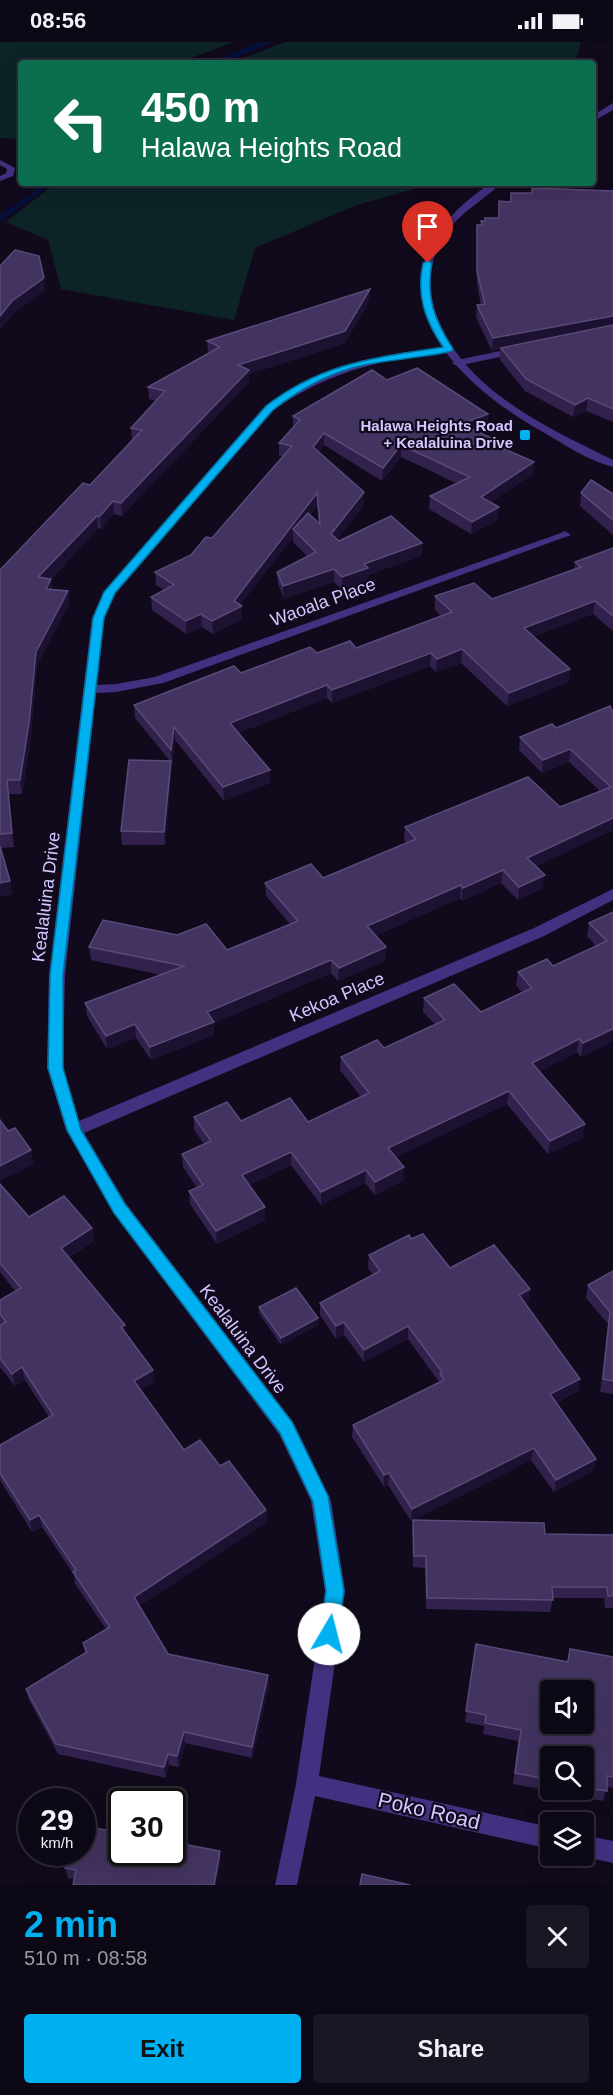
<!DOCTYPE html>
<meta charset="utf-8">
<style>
body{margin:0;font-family:Arial,sans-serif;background:#1b1623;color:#f1f3f6;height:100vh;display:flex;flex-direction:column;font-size:22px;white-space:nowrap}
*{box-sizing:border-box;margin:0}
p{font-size:20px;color:#9a9aa1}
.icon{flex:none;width:33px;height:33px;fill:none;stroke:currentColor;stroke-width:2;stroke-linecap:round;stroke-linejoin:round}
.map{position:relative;height:1843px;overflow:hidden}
.sheet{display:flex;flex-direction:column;background:#0d0816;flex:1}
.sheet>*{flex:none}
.guide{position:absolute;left:18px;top:18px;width:578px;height:126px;border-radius:6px;box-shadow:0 6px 24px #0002,0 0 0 2px #2d2935;background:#0b6e4f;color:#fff;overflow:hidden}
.fabs{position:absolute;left:540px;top:1638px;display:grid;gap:12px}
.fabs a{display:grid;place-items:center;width:54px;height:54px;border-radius:6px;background:#0d0816;box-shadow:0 6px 24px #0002,0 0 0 2px #2d2935;font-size:30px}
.speed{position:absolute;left:18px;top:1746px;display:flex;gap:12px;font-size:30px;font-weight:700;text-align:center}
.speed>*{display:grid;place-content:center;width:78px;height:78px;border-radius:50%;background:#0d0816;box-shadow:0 6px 24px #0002,0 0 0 2px #2d2935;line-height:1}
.speed small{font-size:15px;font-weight:400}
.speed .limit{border:3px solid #111;border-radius:9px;background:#fff;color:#111}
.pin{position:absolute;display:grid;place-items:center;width:51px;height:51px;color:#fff;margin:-62px -26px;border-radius:50% 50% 50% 0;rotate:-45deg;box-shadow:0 0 6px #0007}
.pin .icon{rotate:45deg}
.me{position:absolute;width:66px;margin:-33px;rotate:8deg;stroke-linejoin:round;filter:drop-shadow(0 0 4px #0008)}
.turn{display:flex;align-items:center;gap:21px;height:126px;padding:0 24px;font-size:27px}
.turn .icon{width:78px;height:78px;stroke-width:2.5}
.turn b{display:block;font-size:42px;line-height:51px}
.round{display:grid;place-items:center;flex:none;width:63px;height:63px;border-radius:6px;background:#1b1623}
.head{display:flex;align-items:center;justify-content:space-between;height:102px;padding:0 24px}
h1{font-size:36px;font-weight:700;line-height:45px;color:#00b0f1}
.primary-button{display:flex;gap:12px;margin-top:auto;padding:12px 24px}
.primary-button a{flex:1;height:69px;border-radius:6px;background:#00b0f1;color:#111;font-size:24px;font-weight:700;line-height:69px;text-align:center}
.primary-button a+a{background:#1b1623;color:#f1f3f6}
.status{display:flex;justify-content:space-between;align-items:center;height:42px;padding:0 30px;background:#0d0816;direction:ltr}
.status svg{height:16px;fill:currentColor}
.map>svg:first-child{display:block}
.green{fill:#0d2427}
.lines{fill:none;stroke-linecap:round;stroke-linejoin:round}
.stream{stroke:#05103b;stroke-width:5}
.service{fill:#423180;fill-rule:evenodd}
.minor{fill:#423180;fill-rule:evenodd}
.tertiary{fill:#423180;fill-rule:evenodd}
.wall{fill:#31214c;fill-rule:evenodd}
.shaded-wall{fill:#1d1131}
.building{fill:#433360;stroke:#5a4a79;stroke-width:1.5;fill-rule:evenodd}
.route{fill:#00b0f1;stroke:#00729d;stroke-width:1.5}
.poi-dot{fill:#00b0f1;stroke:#110a1d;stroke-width:2}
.labels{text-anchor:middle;stroke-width:4.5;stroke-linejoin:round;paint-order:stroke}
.far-poi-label{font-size:15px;font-weight:bold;fill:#d6c6ff;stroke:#110a1d;text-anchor:end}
.street-label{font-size:18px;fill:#d6c6ff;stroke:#110a1d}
.near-street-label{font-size:21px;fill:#d6c6ff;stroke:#110a1d}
</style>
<div class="status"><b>08:56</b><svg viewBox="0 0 49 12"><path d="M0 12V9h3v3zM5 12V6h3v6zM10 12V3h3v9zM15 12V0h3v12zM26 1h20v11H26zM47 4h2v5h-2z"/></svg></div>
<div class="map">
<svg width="613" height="1843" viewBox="0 0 613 1843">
<rect width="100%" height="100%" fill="#110a1d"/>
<!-- green -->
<g class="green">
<path d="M0,0H234L177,21H21V97L0,96Z"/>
<path d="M285,0H581L575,21H231Z"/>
<path d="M56,141H435L354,164L255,206L234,278L61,247L48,198L6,180Z"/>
</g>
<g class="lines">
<!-- stream -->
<g class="stream">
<path d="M213,21L268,0"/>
<path d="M0,176L34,153L46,141"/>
</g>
<!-- service -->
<path class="service" d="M0,118L15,126L13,134L0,139V134L6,131L7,127L0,123Z"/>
<!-- minor -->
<g class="minor">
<path d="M449,304L453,305V309C436,313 419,314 402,317C354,324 313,341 273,368L116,551L104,576L97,643L116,642L155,635L561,491L565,489L571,493L163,641L116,650L96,651L65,933L63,1026L79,1079L534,886L613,847V858L544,894L84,1091L126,1162L293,1380L331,1459L345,1549L319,1734L550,1785V1807L315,1754L297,1843H275L296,1742L325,1549L311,1459L279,1392L114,1172L66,1088L47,1026L49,933L92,576L104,550L265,364L307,338L351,322L400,311Z"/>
<path d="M519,305L524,308L523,310L457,324L452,321L457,318Z"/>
<path d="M584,1793L613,1799V1821L581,1814H584Z"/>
</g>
<!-- tertiary -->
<g class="tertiary">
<path d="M613,61V68L592,80V74Z"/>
<path d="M491,141H501C481,161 454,173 440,201C428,225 428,250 437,275C465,349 547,385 613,418V425C589,419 565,403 543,390C436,330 358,230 491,141Z"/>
</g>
</g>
<!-- wall -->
<g class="wall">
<path d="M532,146L613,149V380L586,369L573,375L525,349L500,318V307L492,309L476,275L477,263H481L477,242V183H481V179L498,176L499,159L510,160L511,151H532Z"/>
<path d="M370,247L369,259L345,301L249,332V340L122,474L114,472L101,487L98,486L51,537L52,548L68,549L69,562L37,623L31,694L22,752H9L14,805L0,806L12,852L0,855V528L90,443L132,398L131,386L156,359L149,357L148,345L208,311L207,299Z"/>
<path d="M387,338L488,384L476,389L498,399V403L533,432L491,460L498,478L471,492L429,467L430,454L456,441L401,415L382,439L324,403L318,410L364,463L337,497L339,499L422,501L421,514L368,533V538L342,548L334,540L284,557L278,542L277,530L308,515L293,500V495L240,563L242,577L213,592L202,585L186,592L152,568L151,555L164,548L156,543L155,530L191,513L212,496L283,414H279V401L293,386V374ZM317,463L319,481L310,473Z"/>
<path d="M581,451L613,452V493L580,464Z"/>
<path d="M613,506V589L593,572L534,594L569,640L507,664L461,621L436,630L430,624L332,661L327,656L238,691L270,728V741L224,759L175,698L172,722L171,720V732L165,803H122L121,789L170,719L135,676L134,663L241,631L317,611L356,606L441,574L435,568V554L492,557L574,528L575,520Z"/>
<path d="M613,671V788L536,824L543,846L518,858L501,841L462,859L460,856L375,894L386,905L385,919L338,939L331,931L214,981V993L151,1018L136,996L107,1007L87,974L85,961L161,933L91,918L89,905L227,908L290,882L266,854L265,841L323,836L407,801L404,798L405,785L560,765L600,749L569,720L542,731L519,708L520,695Z"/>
<path d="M613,870V999L581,1015L577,1010L540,1029L583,1096L548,1112L507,1062L396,1115L404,1125V1138L375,1153L365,1141L321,1163L291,1123L249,1143L265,1165V1178L217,1202L190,1162L189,1149L197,1146L183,1125L182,1112L204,1102L194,1088V1075L241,1079L308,1080L361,1055L340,1028L341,1015L384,1006L436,983L423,970L424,956L481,970L522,950L516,943L518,930L553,924L596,904L587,894L589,881Z"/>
<path d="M0,1142L29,1175L92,1186L94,1199L69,1215L126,1291L154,1340L140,1349L184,1408L220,1424L266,1468L267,1480L139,1564L168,1612L268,1633L269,1644L252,1716L185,1701L179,1725L169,1723L166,1736L58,1712L29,1658L26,1647L85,1612L83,1601L106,1587L75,1542L74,1533L42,1485L32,1490L0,1438V1403L49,1375L25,1338L15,1344L0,1325V1283H1L0,1281V1258L15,1249L0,1230Z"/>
<path d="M411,1197L450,1226L530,1247L528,1260L525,1262L580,1337L578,1349L556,1361L596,1417L593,1429L554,1450L531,1418L411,1479L388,1443L384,1445L352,1395L353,1383L439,1341V1340L408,1297L364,1320L344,1293L336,1297L320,1273V1261L373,1233L368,1226L369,1213Z"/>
<path d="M613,1229V1352L600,1350L608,1282L586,1256L588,1243Z"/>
<path d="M259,1265L318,1276V1283L281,1303L259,1271Z"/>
<path d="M413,1478L545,1492L613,1493V1566H605L604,1556H553L550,1570L426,1567L425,1526L413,1525L412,1490Z"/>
<path d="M476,1602L567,1620L570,1607L613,1615V1746L607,1745L603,1759L513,1742L518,1699L483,1692L484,1684L465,1680ZM550,1714H584V1748H550Z"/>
<path d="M221,1819L74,1837L68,1836L65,1826Z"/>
</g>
<!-- shaded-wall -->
<g class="shaded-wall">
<path d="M44,236L45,248L14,271L0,288V274L12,259Z"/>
<path d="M370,247L369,259L345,301L249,332V340L122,474L121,461L238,323Z"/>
<path d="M613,274V286L501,306L500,307L492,309L493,296Z"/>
<path d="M588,356L586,369L573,375L575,363Z"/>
<path d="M488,372V384L461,395V382Z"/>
<path d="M324,391V403L313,418V405Z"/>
<path d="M401,403V415L382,439L383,426Z"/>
<path d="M534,420L533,432L480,467L481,455Z"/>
<path d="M364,450V463L331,505V492Z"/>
<path d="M317,451V463L296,491L293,487V495L238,566L242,564V577L213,592L212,579L234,559Z"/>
<path d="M113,459L114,472L101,487L100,474Z"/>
<path d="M499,465L498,478L471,492L472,480Z"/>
<path d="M97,474L98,486L40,548L38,535Z"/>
<path d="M422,501L421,514L368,533V538L342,548V535L364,522Z"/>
<path d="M334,527V540L284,557L283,544Z"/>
<path d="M51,537L52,550L46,547Z"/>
<path d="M68,549L69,562L37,623L31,694L22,752L20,738L36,610Z"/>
<path d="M595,559L593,572L523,599L524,586Z"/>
<path d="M201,572L202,585L186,592V579Z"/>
<path d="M462,607L461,621L436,630L437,617Z"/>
<path d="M431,611L430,624L332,661V648Z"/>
<path d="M570,627L569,640L507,664L509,651Z"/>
<path d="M327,643V656L230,694V681Z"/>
<path d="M174,685L175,698L172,722L171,708Z"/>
<path d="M570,707L569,720L542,731L543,718Z"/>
<path d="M171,719V732L165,803L164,790Z"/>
<path d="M270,728V741L224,759L223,745Z"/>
<path d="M7,738L9,752L14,805L12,791Z"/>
<path d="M613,776V788L526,829L527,816Z"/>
<path d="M503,828L501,841L462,859L463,846Z"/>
<path d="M545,833L543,846L518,858L519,845Z"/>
<path d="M10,839L12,852L0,855V841Z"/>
<path d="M461,843L460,856L366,898L367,884Z"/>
<path d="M386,905L385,919L338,939L339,926Z"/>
<path d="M331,918V931L214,981V993L151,1018L150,1005L207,970Z"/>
<path d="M135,982L136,996L107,1007L106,994Z"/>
<path d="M613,987V999L581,1015L583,1001Z"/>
<path d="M579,997L577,1010L531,1034L532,1021Z"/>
<path d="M509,1049L507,1062L388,1119V1106Z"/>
<path d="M585,1082L583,1096L548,1112L550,1099Z"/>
<path d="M31,1108L34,1122L0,1139V1124Z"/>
<path d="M291,1110V1123L242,1147V1133Z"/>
<path d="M404,1125V1138L375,1153V1140Z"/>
<path d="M366,1128L365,1141L321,1163V1150Z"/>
<path d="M265,1165V1178L217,1202L216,1189Z"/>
<path d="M92,1186L94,1199L63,1218L61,1206Z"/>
<path d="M530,1247L528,1260L517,1266L519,1253Z"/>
<path d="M318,1276V1283L281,1303V1296Z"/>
<path d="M344,1280V1293L336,1297V1284Z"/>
<path d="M125,1283L126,1295L121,1285Z"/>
<path d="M408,1284V1297L364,1320V1308Z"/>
<path d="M22,1325L25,1338L15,1344L12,1332Z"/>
<path d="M153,1328L154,1340L135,1352L134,1339Z"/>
<path d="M580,1337L578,1349L548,1365L550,1352Z"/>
<path d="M534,1406L531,1418L411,1479L412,1467Z"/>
<path d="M596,1417L593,1429L554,1450L556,1438Z"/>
<path d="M389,1431L388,1443L384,1445V1433Z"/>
<path d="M266,1468L267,1480L135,1567L134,1555Z"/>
<path d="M39,1473L42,1485L32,1490L30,1478Z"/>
<path d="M268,1633L269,1644L252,1716V1705Z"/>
<path d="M184,1690L185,1701L179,1725L177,1714Z"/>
<path d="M168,1712L169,1723L166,1736L164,1725Z"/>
<path d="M220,1809L221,1819L216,1843H214Z"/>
</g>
<!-- building -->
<g class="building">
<path d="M532,146L613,149V274L493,296L477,263L485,262L477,230V183H482L481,179H485V176H499V159L511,160V151H532Z"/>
<path d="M15,208L39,214L44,236L12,259L0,274V224Z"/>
<path d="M370,247L345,289L238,323L249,328L121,461L113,459L100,474H97L38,535L51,537L46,547L68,549L36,610L29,681L20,738H7L12,791L0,792V528L83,441L90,443L142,388L131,386L165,349L148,345L220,305L207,299Z"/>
<path d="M613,283V367L588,356L575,363L526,337L501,306Z"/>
<path d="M417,326L488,372L461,382L498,399L493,402L534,420L481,455L499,465L472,480L430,454L470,435L401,403L383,426L324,391L313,405L364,450L331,492L339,499L391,474L422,501L364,522L368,526L342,535L334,527L283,544L277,530L316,510L293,487L308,471L320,482L317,451L234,559L242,564L212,579L201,572L186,579L151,555L174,543L155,530L191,513L206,495L212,496L292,404L279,401L300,378L293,374L372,328L387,338Z"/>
<path d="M591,438L613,452V478L581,451Z"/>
<path d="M613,506V574L595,559L524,586L570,627L509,651L462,607L437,617L431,611L332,648L327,643L230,681L270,728L223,745L174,685L171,708L134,663L234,624L241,631L310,605L317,611L350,599L356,606L452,570L435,554L474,541L492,557L581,525L575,520Z"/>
<path d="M610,664L613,671V776L527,816L545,833L519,845L503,828L463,846L461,843L367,884L386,905L339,926L331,918L207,970L214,980L150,1005L135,982L106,994L85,961L184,924L89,905L103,878L177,893L206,882L227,908L298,879L265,841L311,822L323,836L416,797L405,785L528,735L560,765L611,745L570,707L543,718L520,695L552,682L556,686Z"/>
<path d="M129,718L171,719L164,790L121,789Z"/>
<path d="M0,804L10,839L0,841Z"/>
<path d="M613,870V987L583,1001L579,997L532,1021L585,1082L550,1099L509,1049L388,1106L404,1125L375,1140L366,1128L321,1150L291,1110L242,1133L265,1165L216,1189L189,1149L203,1143L182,1112L211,1099L194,1075L227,1060L241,1079L290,1056L308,1080L369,1051L341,1015L377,998L384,1006L445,978L424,956L454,942L481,970L532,946L518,930L547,917L553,924L607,899L589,881Z"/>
<path d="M0,1078L8,1089L15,1086L31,1108L0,1124Z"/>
<path d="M0,1142L29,1175L64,1154L92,1186L61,1206L125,1283L121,1285L153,1328L134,1339L184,1408L200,1398L220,1424L229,1419L266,1468L134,1555L168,1612L268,1633L252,1705L184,1690L177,1714L168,1712L164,1725L56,1702L26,1647L87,1610L83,1601L110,1585L73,1530L76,1528L39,1473L30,1478L0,1431V1403L53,1373L22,1325L12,1332L0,1316V1283L6,1280L0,1272V1258L21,1246L0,1221Z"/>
<path d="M423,1192L450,1226L494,1203L530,1247L519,1253L580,1337L550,1352L596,1417L556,1438L534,1406L412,1467L389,1431L384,1433L353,1383L444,1338L440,1332L442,1330L408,1284L364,1308L344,1280L336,1284L320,1261L380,1229L369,1213L409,1193L411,1197Z"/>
<path d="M613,1229V1339L603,1337L610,1270L588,1243Z"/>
<path d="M296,1246L318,1276L281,1296L259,1265Z"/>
<path d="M413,1478L544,1481L545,1492L613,1493V1554H608L607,1545H552L553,1558L427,1556L426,1514H414Z"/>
<path d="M476,1602L568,1620L570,1607L613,1615V1735L607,1734V1749L584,1745V1714H550V1738L515,1731L521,1688L485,1681L486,1673L466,1669ZM550,1648H584V1682H550Z"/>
<path d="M82,1784L122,1791V1810H172V1800L220,1809L214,1843H73L76,1828L65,1826L69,1810H82Z"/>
<path d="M362,1832L410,1843H360Z"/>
</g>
<!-- route -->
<path class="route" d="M428,218L432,221C425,255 435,279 453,307L452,309C423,316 393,317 364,323C330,330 300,347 273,368L115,551L104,576L63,933V1026L81,1088L125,1162L292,1380L328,1454L344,1549L338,1592L335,1598L329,1601L322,1598L320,1592L326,1549L313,1460L280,1391L114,1171L67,1088L48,1026L50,933L93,576L104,550L266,364C323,320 375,316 443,305C425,278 416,254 423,221Z"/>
<!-- markers -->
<rect class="poi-dot" x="519" y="387" width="12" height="12" rx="3"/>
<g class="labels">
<!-- far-poi labels -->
<g class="far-poi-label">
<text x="513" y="389">Halawa Heights Road<tspan x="513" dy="17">+ Kealaluina Drive</tspan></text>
</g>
<!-- street labels -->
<g class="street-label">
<text transform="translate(323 560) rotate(-20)" y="6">Waoala Place</text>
<text transform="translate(46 855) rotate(-83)" y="6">Kealaluina Drive</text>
<text transform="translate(337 955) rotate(-23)" y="6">Kekoa Place</text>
<text transform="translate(243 1297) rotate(53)" y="6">Kealaluina Drive</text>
</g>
<!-- near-street labels -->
<g class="near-street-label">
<text transform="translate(429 1769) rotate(13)" y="7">Poko Road</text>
</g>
</g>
</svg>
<div class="fabs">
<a><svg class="icon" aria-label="sound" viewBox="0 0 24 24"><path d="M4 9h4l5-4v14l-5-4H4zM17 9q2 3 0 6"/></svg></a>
<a><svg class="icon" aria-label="search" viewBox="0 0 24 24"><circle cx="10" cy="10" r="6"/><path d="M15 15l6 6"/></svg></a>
<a><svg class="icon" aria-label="layers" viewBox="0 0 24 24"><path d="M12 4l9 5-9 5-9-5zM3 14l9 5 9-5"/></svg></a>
</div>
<div class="speed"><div>29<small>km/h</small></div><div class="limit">30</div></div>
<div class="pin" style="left:428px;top:221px;background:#d93025"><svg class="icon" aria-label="arrive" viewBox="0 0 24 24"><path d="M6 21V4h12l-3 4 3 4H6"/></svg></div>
<svg class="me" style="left:329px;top:1592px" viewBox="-20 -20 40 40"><circle r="19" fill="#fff"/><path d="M0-13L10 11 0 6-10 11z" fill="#00b0f1"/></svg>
<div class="guide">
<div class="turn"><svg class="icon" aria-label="left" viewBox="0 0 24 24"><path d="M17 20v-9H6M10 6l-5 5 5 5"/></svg><div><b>450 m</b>Halawa Heights Road</div></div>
</div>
</div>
<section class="sheet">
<div class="head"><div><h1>2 min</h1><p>510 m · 08:58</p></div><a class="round"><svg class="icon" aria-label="close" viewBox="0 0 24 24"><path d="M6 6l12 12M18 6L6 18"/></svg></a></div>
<div class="primary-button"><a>Exit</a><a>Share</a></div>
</section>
